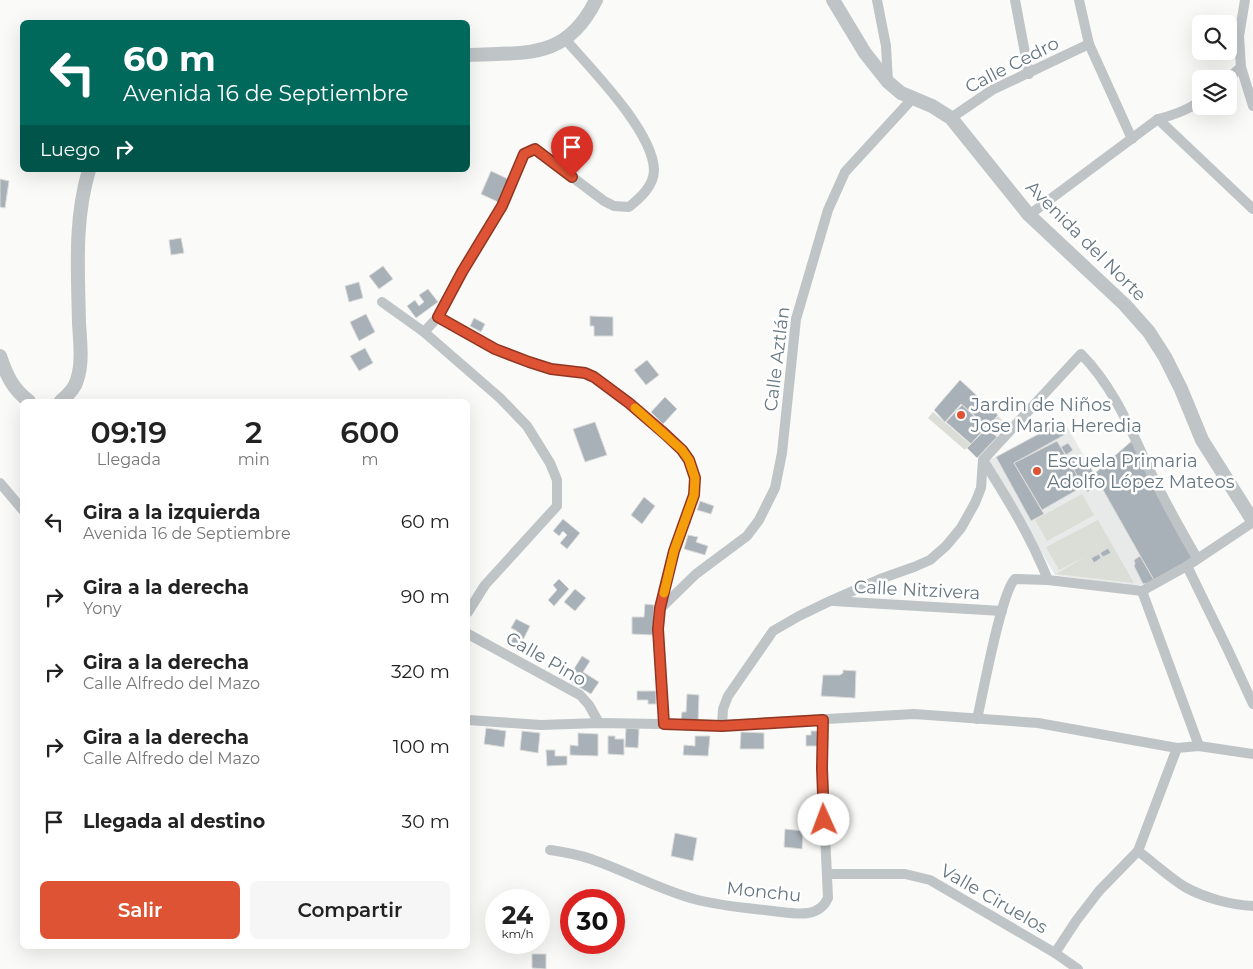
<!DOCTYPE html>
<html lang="es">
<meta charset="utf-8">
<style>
body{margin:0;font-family:Montserrat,sans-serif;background:#f6f6f6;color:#222;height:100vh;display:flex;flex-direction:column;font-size:19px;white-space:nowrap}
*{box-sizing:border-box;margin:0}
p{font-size:16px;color:#767676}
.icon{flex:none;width:28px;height:28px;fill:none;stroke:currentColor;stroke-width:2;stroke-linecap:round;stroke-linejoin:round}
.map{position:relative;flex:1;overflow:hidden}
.details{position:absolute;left:20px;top:399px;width:450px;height:550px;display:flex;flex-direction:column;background:#fff;border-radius:8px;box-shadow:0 5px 20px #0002}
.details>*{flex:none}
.top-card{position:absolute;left:20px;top:20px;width:450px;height:152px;border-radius:8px;box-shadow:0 5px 20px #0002;background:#00695c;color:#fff;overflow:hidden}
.fabs{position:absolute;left:1192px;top:15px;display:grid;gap:10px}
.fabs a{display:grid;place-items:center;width:45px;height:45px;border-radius:8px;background:#fff;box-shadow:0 5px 20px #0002;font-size:25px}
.speed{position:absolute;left:485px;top:889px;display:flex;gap:10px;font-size:25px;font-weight:700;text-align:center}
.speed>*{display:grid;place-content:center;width:65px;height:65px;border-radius:50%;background:#fff;box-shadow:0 5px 20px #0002;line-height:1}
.speed small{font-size:12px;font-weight:400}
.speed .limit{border:8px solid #d22;background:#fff;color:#111}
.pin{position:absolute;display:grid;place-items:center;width:42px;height:42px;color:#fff;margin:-51px -21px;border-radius:50% 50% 50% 0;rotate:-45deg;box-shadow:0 0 5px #0007}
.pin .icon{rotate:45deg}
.me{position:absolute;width:55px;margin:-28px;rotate:358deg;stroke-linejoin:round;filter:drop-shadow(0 0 4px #0008)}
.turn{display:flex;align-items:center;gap:18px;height:105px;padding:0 20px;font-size:22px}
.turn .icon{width:65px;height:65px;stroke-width:2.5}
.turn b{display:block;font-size:35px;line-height:42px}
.then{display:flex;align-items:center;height:48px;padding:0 20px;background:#0003;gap:10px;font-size:19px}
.eta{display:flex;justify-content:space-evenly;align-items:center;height:85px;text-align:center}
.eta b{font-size:30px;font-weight:600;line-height:35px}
.button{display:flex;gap:10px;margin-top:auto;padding:10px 20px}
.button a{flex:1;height:58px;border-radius:8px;background:#dd5334;color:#fff;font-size:20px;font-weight:600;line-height:58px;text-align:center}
.button a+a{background:#f6f6f6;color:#222}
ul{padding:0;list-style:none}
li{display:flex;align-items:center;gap:15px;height:75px;padding:0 20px}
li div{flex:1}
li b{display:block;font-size:19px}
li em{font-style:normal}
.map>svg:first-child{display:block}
.built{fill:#e8e9e9}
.green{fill:#daded7}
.building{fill:#a8b1b7;stroke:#dcdcda}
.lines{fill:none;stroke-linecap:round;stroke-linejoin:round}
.minor{stroke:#bfc4c7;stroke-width:10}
.tertiary{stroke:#bfc4c7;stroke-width:14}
.route-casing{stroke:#903622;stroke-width:12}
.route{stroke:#dd5334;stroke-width:9}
.slow{stroke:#f59e0b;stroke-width:9}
.poi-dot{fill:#dd5334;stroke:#fff;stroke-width:2}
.labels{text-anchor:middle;stroke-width:5;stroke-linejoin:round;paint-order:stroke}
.street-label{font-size:18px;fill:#667781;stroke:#fff}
.poi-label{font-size:18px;fill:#667781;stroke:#fff;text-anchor:start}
</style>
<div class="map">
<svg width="1253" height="969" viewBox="0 0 1253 969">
<rect width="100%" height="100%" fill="#fafaf8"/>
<!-- built -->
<path class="built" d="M1064,421L1155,582L1134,586L1055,575L987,461Z"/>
<!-- green -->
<g class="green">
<path d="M933,412L970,444L965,450L928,418Z"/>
<path d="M998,416L1007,425L997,436L988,427Z"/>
<path d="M1082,494L1094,515L1047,541L1035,520Z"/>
<path d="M1098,520L1134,583L1056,574L1085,557L1059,570L1046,547Z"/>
</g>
<!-- building -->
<g class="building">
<path d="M491,171L508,179L498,202L481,194Z"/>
<path d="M0,179L9,181L5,208L0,207Z"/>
<path d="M181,238L184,253L171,255L169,240Z"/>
<path d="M383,266L393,279L379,289L369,276Z"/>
<path d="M359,282L363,298L349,302L345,286Z"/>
<path d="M428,289L438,302L416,318L407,306L415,300L419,306L424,302L419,295Z"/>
<path d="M366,314L375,332L359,341L350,322Z"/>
<path d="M590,316L613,317V336H594V326H590Z"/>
<path d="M474,318L485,324L481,332L470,326Z"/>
<path d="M365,348L373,363L359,371L350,356Z"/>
<path d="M647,360L659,375L646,385L634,370Z"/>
<path d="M960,380L998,415L988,427L961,404L945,422L934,410Z"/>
<path d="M665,397L677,409L663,424L651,412Z"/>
<path d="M962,405L986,427L971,444L946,422Z"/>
<path d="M595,422L607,455L585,462L573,429Z"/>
<path d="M1059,423L1066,434L1014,463L1044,514L1031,521L996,457Z"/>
<path d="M987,428L997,437L977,458L967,448Z"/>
<path d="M1134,439L1194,558L1155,582L1094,474Z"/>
<path d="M1057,441L1084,486L1042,510L1014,463Z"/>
<path d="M1068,443L1073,450L1066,455L1061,447Z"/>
<path d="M1077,455L1082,464L1087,461L1100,485L1087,492L1068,460Z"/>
<path d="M644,497L655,506L642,524L631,515Z"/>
<path d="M700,501L714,506L711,514L697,510Z"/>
<path d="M563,519L580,533L567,549L560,543L567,535L563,531L559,536L553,531Z"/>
<path d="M688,535L698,537L696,542L708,546L705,555L684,549Z"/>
<path d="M1108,548L1111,553L1103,557L1100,553Z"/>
<path d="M1099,554L1101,558L1094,563L1091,558Z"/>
<path d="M1140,556L1155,582L1143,584L1134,566L1135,564L1134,560Z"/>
<path d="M559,579L569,589L554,606L548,600L557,590L553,585Z"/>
<path d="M575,589L586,598L575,611L564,602Z"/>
<path d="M645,604L654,605L653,635L632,634V617H644Z"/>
<path d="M516,619L530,626L518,650L509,645L517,631L511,628Z"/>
<path d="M582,656L590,661L583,672L599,682L591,694L567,680Z"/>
<path d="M843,670L856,671L855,698L821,696L823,675H840L843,673Z"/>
<path d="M637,691H656V704H648V700H637Z"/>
<path d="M687,694L699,695L698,722L681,721L682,712H686Z"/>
<path d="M486,728L506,731L504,747L484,744Z"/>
<path d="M626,728L639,729L638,748L625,747Z"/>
<path d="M522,731L540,733L538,753L520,750Z"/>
<path d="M811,731H819L820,746H806V735H811Z"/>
<path d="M741,732L764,733V749H740Z"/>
<path d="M578,733L598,734V756L570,755V745L578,746Z"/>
<path d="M608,736H615V739H624V755L608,754Z"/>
<path d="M695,736H710L708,756L683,755L684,745L695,746Z"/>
<path d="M546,750H555V756H567V765L547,766Z"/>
<path d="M785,829L803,831L802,849L784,847Z"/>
<path d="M675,833L697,838L693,861L671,856Z"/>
<path d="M532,954H546V969L532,968Z"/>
</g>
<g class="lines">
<!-- minor -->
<g class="minor">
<path d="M877,0L886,46L888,82"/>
<path d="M1015,0L1029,74"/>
<path d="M1079,0L1089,44L1132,139"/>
<path d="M1245,0L1239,36L1241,67L1253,106"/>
<path d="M1228,79L1241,67"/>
<path d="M951,118L992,90L1089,44"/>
<path d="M1158,119L1253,209"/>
<path d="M1029,215L1158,119C1174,115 1189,110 1201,100"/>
<path d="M382,302L424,332L500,398L527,426L550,463L557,480V506L485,585L468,612"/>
<path d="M438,317L495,349L529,362L551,369L585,373L594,377L629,403L665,434L682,450L689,460L695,478L694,495L674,551L660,609L658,629L664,724"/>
<path d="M424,332L438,317L462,272L502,206L524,154L535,149L604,201L614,206L629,207C640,198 654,186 654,170C653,131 591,69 565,39"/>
<path d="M983,460C1007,498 1031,537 1048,580"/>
<path d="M0,483L22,509"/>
<path d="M1187,566L1228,650L1253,704"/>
<path d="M1142,591L1199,746"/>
<path d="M1142,591L1187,566L1253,522"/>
<path d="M833,601L1002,611"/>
<path d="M660,609L696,574L747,536L759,520L775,488L782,453L796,319L828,210L845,172L913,98"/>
<path d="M468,634L580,695L589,705L599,723"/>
<path d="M977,719C983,694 1001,592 1015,579L1048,580L1142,591"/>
<path d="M468,720L541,725L599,723L722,725L914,714L1038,723L1177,748L1199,746L1253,754"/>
<path d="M722,725L723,709L728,696L773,631L799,616L830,601L880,579L914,567L930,560L946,546L961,528L975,503L981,488L983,460L1081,354C1117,390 1134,439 1156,483C1169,509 1183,534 1197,558"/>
<path d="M550,850C563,852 577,854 591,859C626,871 658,889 694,899C720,906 747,908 773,911C793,913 818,920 828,898L822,768L823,719"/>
<path d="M1138,851C1154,863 1169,877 1185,887C1205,898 1231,905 1253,906"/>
<path d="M827,874H905L930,880L1055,953L1078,969"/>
<path d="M1055,953L1076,921L1099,891L1138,851L1177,748"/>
</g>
<!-- tertiary -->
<g class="tertiary">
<path d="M833,0L865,53L888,82L901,93L932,106L951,118L1029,215L1125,305L1149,332L1165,357L1181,389L1202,440L1253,521"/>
<path d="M468,55C525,52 566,61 596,0"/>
<path d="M0,356C6,374 13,390 29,401"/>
<path d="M61,401C67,396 75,388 77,380C83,363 80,341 79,323C78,271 74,220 89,170"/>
</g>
</g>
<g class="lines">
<!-- route casing -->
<g class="route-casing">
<path id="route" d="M572,177L535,149L524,154L502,206L462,272L438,317L495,349L529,362L551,369L585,373L594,377L629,403L665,434L682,450L689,460L695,478L694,495L674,551L660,608L658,629L664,724L722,726L823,720L822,768L824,820"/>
</g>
<!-- route -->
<use href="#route" class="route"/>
<!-- slow -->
<path class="slow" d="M635,408L682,450L689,460L695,478L694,495L674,551L664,593"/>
</g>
<!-- markers -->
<g class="poi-dot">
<circle cx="961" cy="415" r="5"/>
<circle cx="1037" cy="471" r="5"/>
</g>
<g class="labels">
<!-- street labels -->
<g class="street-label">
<text transform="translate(1012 65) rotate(-27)" y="6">Calle Cedro</text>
<text transform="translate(1086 241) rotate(45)" y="6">Avenida del Norte</text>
<text transform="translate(777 359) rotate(-83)" y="6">Calle Aztlán</text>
<text transform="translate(917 590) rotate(3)" y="6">Calle Nitzivera</text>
<text transform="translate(546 659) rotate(30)" y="6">Calle Pino</text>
<text transform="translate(764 892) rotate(6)" y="6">Monchu</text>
<text transform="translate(994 899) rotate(30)" y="6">Valle Ciruelos</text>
</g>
<!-- poi labels -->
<g class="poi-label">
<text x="971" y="411">Jardin de Niños<tspan x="971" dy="21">Jose Maria Heredia</tspan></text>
<text x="1047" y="467">Escuela Primaria<tspan x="1047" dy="21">Adolfo López Mateos</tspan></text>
</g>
</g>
</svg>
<div class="fabs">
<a><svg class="icon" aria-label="search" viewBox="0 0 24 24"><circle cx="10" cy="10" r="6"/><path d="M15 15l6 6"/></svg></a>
<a><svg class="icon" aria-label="layers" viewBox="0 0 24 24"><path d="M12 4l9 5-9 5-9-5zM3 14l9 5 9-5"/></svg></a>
</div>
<div class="speed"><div>24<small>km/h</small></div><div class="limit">30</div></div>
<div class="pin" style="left:572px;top:177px;background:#d93025"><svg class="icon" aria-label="arrive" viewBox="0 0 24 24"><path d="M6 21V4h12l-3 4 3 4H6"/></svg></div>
<svg class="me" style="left:824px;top:820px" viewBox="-20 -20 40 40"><circle r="19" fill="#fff"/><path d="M0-13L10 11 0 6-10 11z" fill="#dd5334"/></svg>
<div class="top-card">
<div class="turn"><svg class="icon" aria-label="left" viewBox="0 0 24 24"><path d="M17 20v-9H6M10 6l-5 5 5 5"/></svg><div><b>60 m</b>Avenida 16 de Septiembre</div></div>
<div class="then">Luego<svg class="icon" aria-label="right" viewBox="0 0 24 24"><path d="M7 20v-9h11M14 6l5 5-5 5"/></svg></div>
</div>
<section class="details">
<div class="eta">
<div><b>09:19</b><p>Llegada</p></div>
<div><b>2</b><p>min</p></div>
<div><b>600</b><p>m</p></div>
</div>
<ul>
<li><svg class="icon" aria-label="left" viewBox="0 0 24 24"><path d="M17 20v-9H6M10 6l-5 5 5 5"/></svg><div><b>Gira a la izquierda</b><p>Avenida 16 de Septiembre</p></div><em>60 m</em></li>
<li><svg class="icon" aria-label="right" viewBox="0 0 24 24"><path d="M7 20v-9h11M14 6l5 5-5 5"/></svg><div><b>Gira a la derecha</b><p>Yony</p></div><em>90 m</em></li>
<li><svg class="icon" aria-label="right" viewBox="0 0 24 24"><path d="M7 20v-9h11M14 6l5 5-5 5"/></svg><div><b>Gira a la derecha</b><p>Calle Alfredo del Mazo</p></div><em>320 m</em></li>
<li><svg class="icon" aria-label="right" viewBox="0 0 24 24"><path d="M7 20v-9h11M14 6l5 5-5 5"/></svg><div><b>Gira a la derecha</b><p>Calle Alfredo del Mazo</p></div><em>100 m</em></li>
<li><svg class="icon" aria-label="arrive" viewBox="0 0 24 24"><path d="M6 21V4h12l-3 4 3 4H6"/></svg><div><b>Llegada al destino</b></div><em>30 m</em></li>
</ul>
<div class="button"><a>Salir</a><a>Compartir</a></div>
</section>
</div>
